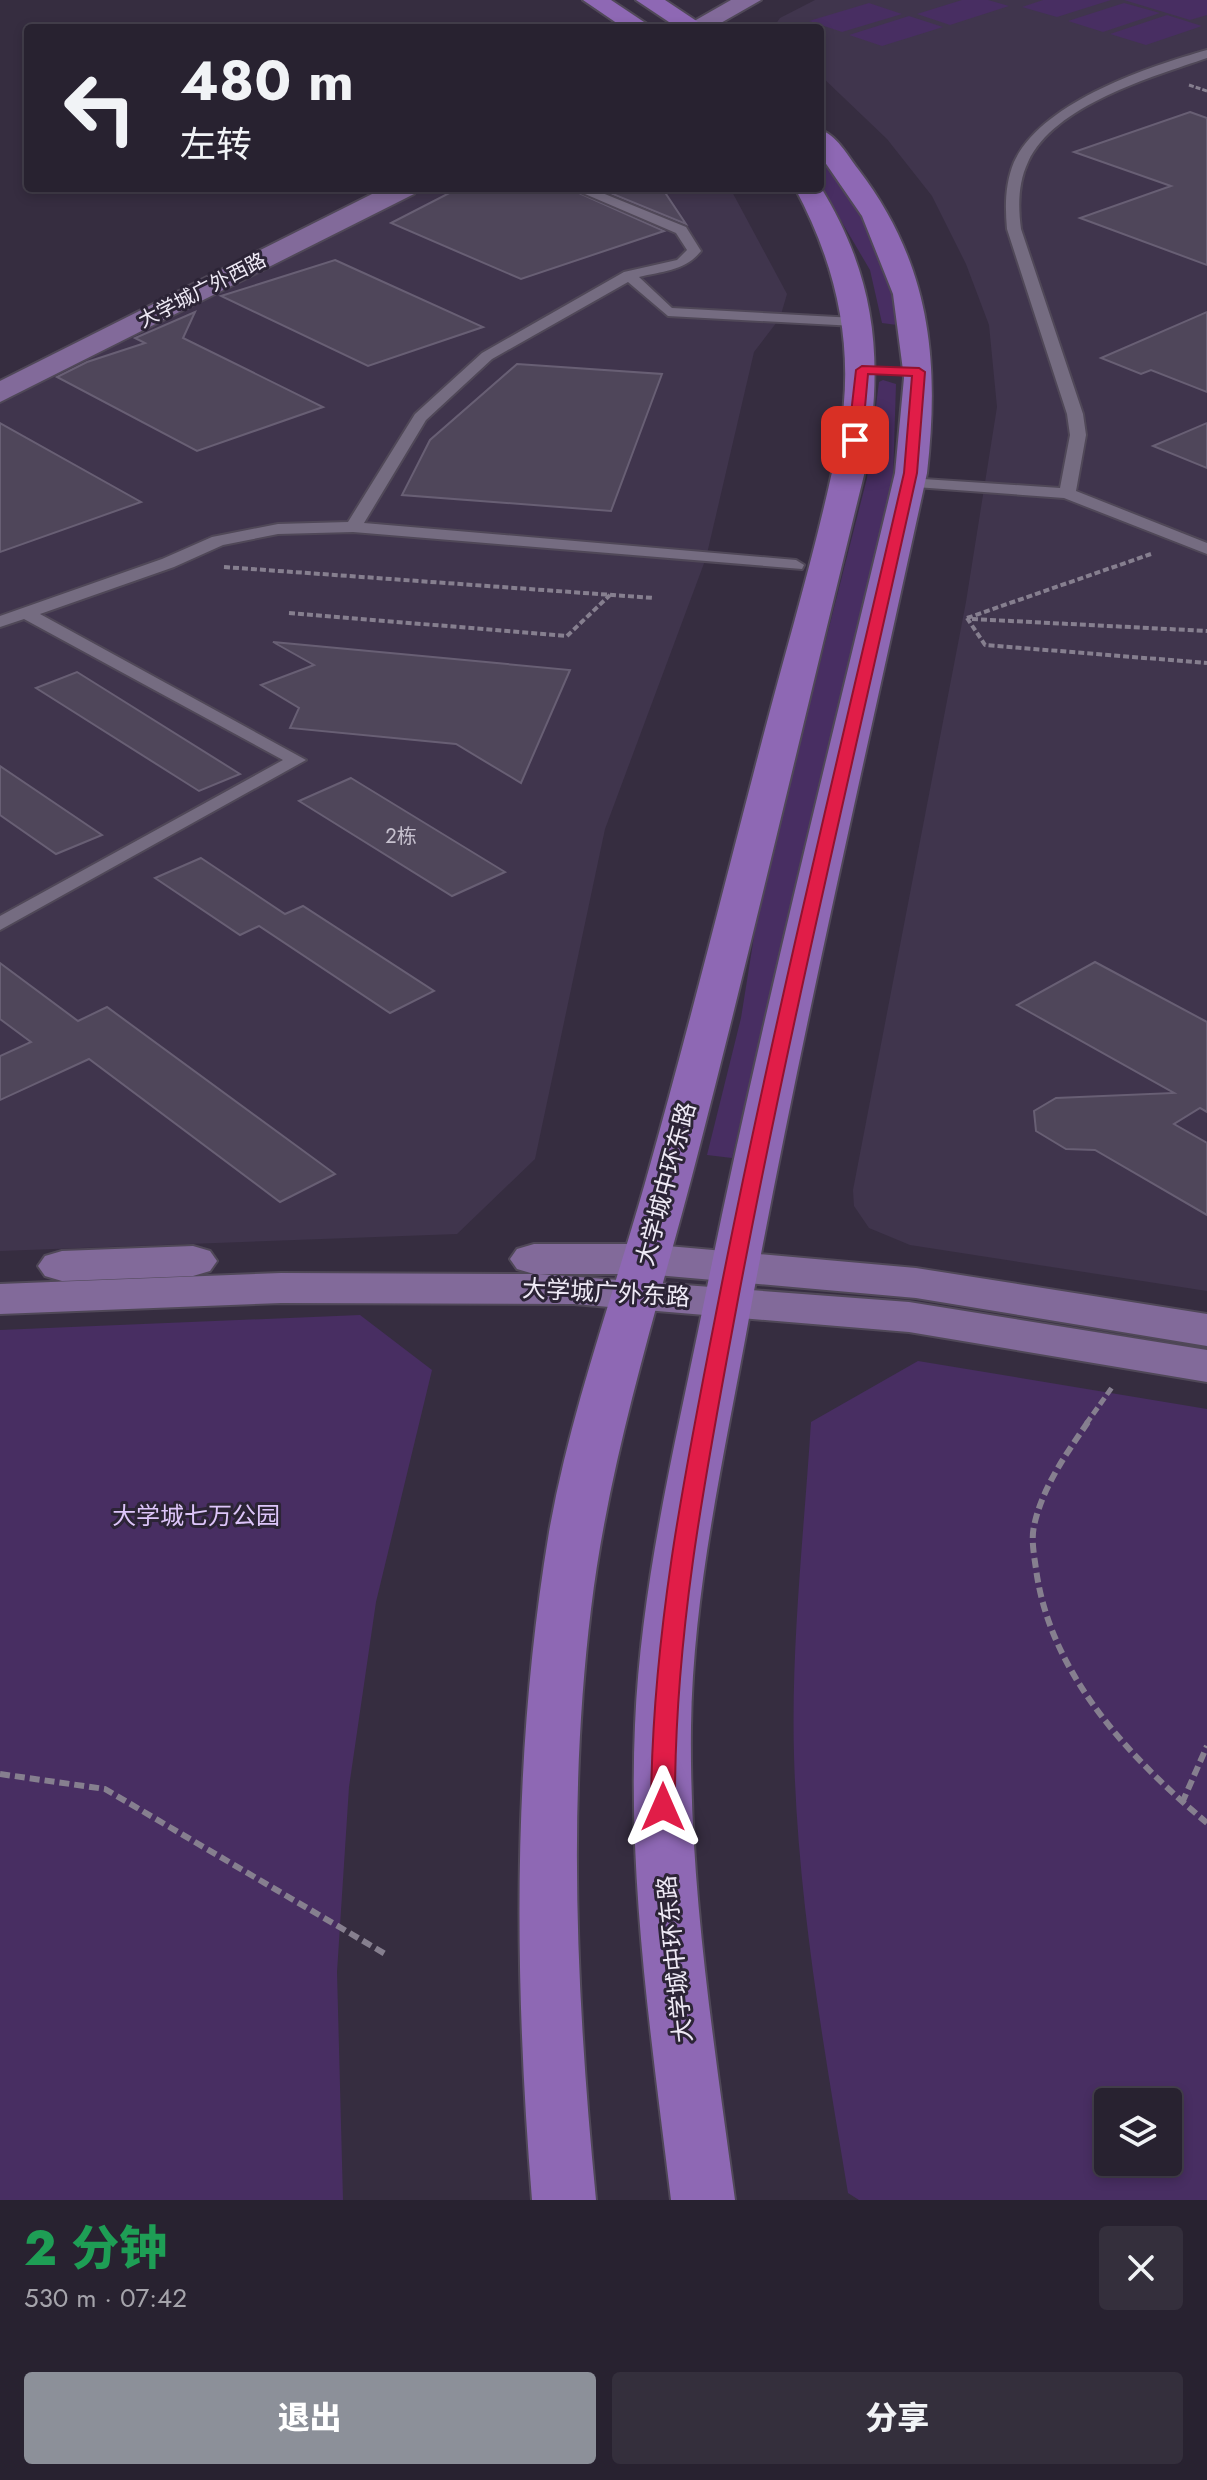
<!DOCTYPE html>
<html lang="zh">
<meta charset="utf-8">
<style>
body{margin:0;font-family:Jost,"Noto Sans SC",sans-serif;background:#342f3c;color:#f1f3f6;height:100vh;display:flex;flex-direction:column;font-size:30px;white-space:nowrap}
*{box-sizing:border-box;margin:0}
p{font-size:26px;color:#a5a4ab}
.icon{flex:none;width:44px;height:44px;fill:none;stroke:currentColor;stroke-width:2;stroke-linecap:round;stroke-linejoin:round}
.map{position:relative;height:2200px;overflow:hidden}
.sheet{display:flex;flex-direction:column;background:#282230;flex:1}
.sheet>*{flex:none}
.guide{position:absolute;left:24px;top:24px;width:800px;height:168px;border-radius:8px;box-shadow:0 4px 12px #0003,0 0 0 2px #443f4c;background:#282230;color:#f1f3f6;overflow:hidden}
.tools{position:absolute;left:1094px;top:2088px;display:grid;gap:16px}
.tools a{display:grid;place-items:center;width:88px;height:88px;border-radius:8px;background:#282230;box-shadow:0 4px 12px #0003,0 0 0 2px #443f4c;font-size:40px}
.pin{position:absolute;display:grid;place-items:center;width:68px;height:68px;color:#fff;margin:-34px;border-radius:16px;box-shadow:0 4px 12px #0006}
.me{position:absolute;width:88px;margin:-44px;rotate:0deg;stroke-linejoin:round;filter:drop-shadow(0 0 6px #0008)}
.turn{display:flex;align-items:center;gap:28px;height:168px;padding:0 24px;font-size:36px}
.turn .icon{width:104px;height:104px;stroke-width:2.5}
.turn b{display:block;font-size:56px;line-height:68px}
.round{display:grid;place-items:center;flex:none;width:84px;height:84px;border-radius:8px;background:#342f3c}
.summary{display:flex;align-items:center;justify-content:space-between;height:136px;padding:0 24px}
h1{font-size:48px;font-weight:800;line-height:60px;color:#1e9e55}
.cta{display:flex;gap:16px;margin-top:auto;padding:16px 24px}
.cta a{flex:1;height:92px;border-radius:8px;background:#8c9099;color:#fff;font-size:32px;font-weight:800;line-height:92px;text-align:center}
.cta a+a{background:#342f3c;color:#f1f3f6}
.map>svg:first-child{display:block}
.built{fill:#40354d}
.green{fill:#482e62;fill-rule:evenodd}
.building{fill:#4f465a;stroke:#685f74;stroke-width:2}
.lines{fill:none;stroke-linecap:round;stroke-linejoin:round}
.lane-casing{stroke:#504858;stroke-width:4}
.secondary-casing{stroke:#504858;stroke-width:4}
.primary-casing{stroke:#504858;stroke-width:4}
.path-far3{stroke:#867f8f;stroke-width:3;stroke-dasharray:5 2;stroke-linecap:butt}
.path-far2{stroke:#867f8f;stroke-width:4;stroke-dasharray:6 3;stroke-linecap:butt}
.path-far1{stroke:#867f8f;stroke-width:5;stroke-dasharray:8 4;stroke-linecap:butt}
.path{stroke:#867f8f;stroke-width:6;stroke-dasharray:10 5;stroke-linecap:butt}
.lane{fill:#756c81;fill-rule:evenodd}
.secondary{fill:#826a9a;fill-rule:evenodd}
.primary{fill:#8e68b4;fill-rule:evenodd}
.route{fill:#e11d48;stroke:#92132f;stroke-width:2}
.labels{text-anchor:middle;stroke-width:6;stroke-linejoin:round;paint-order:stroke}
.far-street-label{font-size:20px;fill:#eee9f5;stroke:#2c2436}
.number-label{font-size:20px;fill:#c6c0ce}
.street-label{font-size:24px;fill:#eee9f5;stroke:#2c2436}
.park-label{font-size:24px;fill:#ddc5f9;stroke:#2c2436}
</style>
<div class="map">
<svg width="1207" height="2200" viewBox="0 0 1207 2200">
<rect width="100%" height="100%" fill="#362d40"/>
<!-- built -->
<g class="built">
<path d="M815,0H1207V1291L910,1245L869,1228L854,1206L853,1190L966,602L997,407L989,325L966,264L932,196L887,139L820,75V28H773L780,18Z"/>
<path d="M422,188H730L787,294L780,318L754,352L706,558L605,829L535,1159L457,1234L0,1251V390L246,277Z"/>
</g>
<!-- green -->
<g class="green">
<path d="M962,0H988L1009,6L950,25L917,14Z"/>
<path d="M1043,0H1111L1057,17L1022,7Z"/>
<path d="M1124,0H1207V15L1190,20Z"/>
<path d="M869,3L902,14L842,32L809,21Z"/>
<path d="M1124,3L1160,13L1103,32L1068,21Z"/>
<path d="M1167,15L1202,26L1146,45L1110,34Z"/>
<path d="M909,16L943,27L882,46L849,35Z"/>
<path d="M820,156C848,184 906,288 897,325L882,323L870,270L820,185Z"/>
<path d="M883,380L896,384L893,478L732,1158L707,1155L741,1018L760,899L867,478L879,382Z"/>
<path d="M360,1315L432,1370L376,1602L349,1787L337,1972L343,2200H0V1330Z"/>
<path d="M918,1361L1207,1409V2200H859L848,2193C824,2048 798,1902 794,1755C791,1644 804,1532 811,1422ZM1108,2102H1168V2162H1108Z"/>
</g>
<!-- building -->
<g class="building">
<path d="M1190,112L1207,118V265L1080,218L1171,186L1074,152Z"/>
<path d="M459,188H568L664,231L521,279L391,223Z"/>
<path d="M598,188H662L686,224Z"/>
<path d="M335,260L483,327L368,366L221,296Z"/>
<path d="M195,312L183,338L323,407L197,451L57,377L87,362L145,343L135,338Z"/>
<path d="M1207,312V392L1151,370L1141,374L1101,358Z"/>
<path d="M517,364L662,374L611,511L402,495L430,440Z"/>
<path d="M0,423L141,502L0,552Z"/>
<path d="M1207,423V468L1153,446Z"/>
<path d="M273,642L570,670L521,783L456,744L290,728L299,708L261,685L314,665Z"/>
<path d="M77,672L240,774L199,791L36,688Z"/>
<path d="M0,766L102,835L56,854L0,815Z"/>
<path d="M351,778L505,872L452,896L299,801Z"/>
<path d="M201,858L285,914L303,906L434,991L390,1013L259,926L240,935L155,878Z"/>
<path d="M1095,962L1207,1022V1112L1200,1108L1174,1124L1207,1143V1215L1095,1150L1066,1149L1036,1131L1034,1111L1056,1098L1174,1093L1017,1005Z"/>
<path d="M0,963L78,1021L107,1007L335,1174L280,1202L89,1059L0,1100V1056L31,1042L0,1019Z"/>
</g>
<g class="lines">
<!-- lane casing -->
<g class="lane-casing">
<g id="lane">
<path d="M1207,50V58C1152,77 1054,105 1028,162C1018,183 1018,206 1021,229L1083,414L1086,435L1076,491L1207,543V554L1064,498L902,486V480L908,478L1060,488L1070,435L1067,414L1007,229C1005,206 1005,184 1014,162C1042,102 1147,67 1207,50Z"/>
<path d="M571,188H590L686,227L701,251C685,271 663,271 639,277L672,308L855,318L862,322L855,326L668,316L628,282L492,359L426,420L364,523L796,560L804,565L802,569L353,532L278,534L223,545L174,567L40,614L306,760L0,930V916L283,760L24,619L0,627V616L162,559L212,537L278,524L348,522L415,414L482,353L624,272L677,260L687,250L676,233Z"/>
</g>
</g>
<!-- secondary casing -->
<g class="secondary-casing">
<g id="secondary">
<path d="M731,0H761L712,28H682Z"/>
<path d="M384,188H418L414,194L0,402V381Z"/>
<path d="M534,1244H645L916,1268L1207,1314V1346L916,1298L645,1274H539L909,1302L1207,1350V1382L909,1332L574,1304L281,1303L0,1314V1284L281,1273L534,1274L517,1269L510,1259L517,1249Z"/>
<path d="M193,1246L210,1251L217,1261L210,1271L193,1276L62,1281L45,1276L38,1266L45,1256L62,1251Z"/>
</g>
</g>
<!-- primary casing -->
<g class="primary-casing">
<g id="primary">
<path d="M583,0H611L653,28H624Z"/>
<path d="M636,0H665L707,28H678Z"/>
<path d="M820,130C836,134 848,156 858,169C930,263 940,359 927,473C866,754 801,1035 749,1318C725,1452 693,1589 691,1727C689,1886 714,2043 735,2200H671C652,2043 628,1884 635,1725C641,1584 675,1445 703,1307C759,1028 829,751 895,473L904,378L893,294L862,216L820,155Z"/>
<path d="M820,186C879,282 884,367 864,475C808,701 756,928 698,1153C659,1305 610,1452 591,1609C567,1805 577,2004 596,2200H532C514,1977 512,1754 549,1532C570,1413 612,1299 645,1183C687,1035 724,886 763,737C789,638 819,539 839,439C856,350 837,266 795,188Z"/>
</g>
</g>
<!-- path-far3 -->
<path class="path-far3" d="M1189,85L1207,91"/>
<!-- path-far2 -->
<g class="path-far2">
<path d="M224,567L654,598"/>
<path d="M289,613L567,636L610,595"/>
<path d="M967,618L1151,554"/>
<path d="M967,618L985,645L1207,663"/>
<path d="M972,619L1207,631"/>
</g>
<!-- path-far1 -->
<path class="path-far1" d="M1086,1424L1113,1386"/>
<!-- path -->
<g class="path">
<path d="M1088,1422C1066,1454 1042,1488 1034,1526C1031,1540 1034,1555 1036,1569C1050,1674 1129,1757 1207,1823"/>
<path d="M0,1774L105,1789L387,1955"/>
<path d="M1182,1803L1207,1746"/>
</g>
<!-- lane -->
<use href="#lane" class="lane"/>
<!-- secondary -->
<use href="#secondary" class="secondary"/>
<!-- primary -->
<use href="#primary" class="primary"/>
</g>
<!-- route -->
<path class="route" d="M862,366L919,368L925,372L917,473C857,746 791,1019 739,1294C707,1466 674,1631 675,1807L671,1813H654L651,1807C652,1630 686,1466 720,1293C774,1019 841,746 904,473L912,376L868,374L862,440L855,444L848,440L856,370Z"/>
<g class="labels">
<!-- far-street labels -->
<g class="far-street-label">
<text transform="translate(202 290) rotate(-27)" y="7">大学城广外西路</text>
</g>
<!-- number labels -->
<g class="number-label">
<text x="401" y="843">2栋</text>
</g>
<!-- street labels -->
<g class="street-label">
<text transform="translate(666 1184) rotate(-75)" y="8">大学城中环东路</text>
<text transform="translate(606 1293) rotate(3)" y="8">大学城广外东路</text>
<text transform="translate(675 1959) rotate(-96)" y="8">大学城中环东路</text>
</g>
<!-- park labels -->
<g class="park-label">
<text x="196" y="1524">大学城七万公园</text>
</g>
</g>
</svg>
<div class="tools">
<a><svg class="icon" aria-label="layers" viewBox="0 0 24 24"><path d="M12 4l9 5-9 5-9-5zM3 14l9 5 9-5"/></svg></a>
</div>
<div class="pin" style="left:855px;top:440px;background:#d93025"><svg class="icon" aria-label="arrive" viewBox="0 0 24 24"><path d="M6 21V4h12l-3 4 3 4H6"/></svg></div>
<svg class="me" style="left:663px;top:1807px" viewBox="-20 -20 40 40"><path d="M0-17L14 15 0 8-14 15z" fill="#e11d48" stroke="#fff" stroke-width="4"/></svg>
<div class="guide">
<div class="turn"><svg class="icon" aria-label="left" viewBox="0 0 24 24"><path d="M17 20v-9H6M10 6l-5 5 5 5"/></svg><div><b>480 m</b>左转</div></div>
</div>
</div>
<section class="sheet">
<div class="summary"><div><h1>2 分钟</h1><p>530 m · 07:42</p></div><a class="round"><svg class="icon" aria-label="close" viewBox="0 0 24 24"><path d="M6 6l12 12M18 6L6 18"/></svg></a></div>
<div class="cta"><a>退出</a><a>分享</a></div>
</section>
